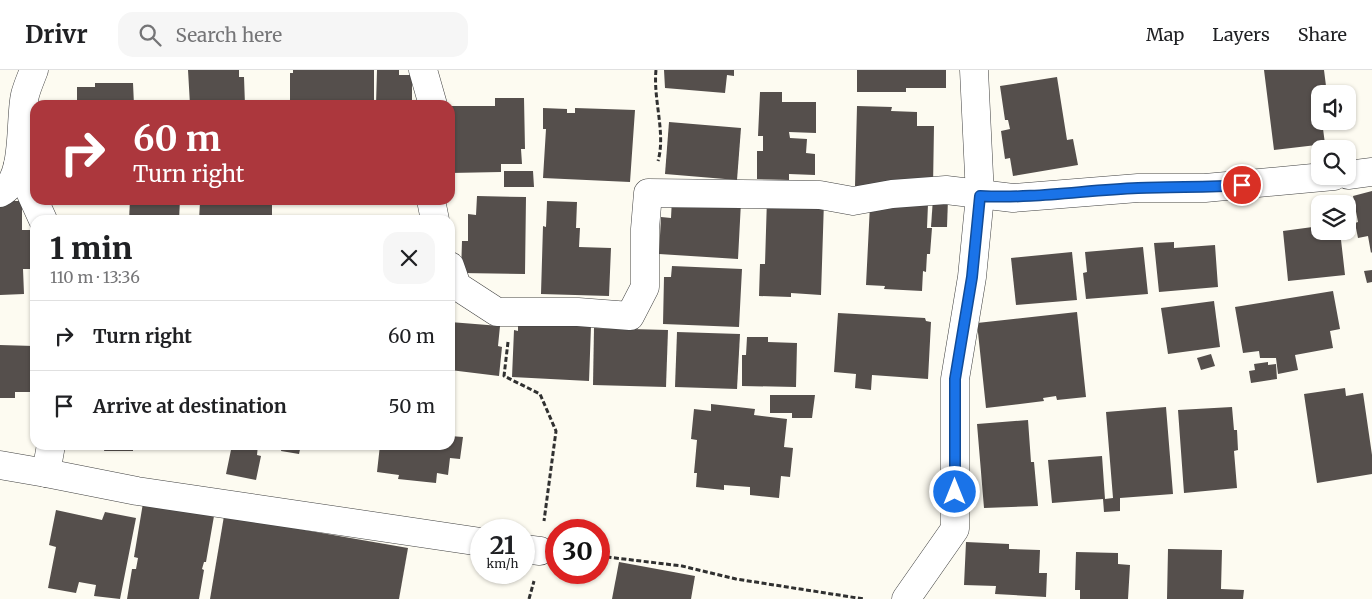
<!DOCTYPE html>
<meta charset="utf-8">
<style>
body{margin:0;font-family:Merriweather,serif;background:#f6f6f6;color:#202124;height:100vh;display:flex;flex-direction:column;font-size:19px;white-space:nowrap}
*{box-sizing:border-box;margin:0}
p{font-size:16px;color:#757577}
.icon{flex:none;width:28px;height:28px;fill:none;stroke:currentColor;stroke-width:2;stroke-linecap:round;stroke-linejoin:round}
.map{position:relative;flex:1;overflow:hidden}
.drawer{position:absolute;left:30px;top:145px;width:425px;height:235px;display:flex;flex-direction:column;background:#fff;border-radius:15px;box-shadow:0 1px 4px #0004}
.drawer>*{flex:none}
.top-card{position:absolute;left:30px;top:30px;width:425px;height:105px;border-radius:15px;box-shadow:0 1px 4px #0004;background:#ac373d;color:#fff;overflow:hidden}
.controls{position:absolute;left:1311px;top:15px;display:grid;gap:10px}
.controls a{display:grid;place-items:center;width:45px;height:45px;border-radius:10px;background:#fff;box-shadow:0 1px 4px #0004;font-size:25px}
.speed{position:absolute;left:470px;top:449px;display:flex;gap:10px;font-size:25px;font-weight:700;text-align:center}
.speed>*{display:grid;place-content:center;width:65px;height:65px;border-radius:50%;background:#fff;box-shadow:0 1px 4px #0004;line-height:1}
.speed small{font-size:12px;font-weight:400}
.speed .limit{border:8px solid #d22;background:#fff;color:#111}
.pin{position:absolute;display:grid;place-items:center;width:42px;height:42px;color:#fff;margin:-21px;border:2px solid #fff;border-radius:50%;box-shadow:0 1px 5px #0007}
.me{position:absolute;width:55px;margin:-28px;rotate:0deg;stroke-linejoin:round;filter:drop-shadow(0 0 4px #0008)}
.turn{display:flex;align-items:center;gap:18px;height:105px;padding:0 20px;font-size:22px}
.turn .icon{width:65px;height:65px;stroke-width:2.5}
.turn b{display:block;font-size:35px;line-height:42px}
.round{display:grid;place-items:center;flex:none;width:52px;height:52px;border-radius:15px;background:#f6f6f6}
.head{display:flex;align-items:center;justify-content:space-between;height:85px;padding:0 20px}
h1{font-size:30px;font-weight:800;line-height:38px}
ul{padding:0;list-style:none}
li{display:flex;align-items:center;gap:15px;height:70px;padding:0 20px;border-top:1px solid #e0e0e0}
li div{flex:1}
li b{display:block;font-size:19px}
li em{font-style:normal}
header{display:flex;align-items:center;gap:30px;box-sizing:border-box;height:70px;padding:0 25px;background:#fff;border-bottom:1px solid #e0e0e0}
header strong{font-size:24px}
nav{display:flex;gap:28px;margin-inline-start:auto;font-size:18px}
.search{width:350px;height:45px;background:#f6f6f6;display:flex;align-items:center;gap:12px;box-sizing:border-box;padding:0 18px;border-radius:15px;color:#757577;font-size:19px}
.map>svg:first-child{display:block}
.building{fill:#554f4c}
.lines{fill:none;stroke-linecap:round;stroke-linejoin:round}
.minor-casing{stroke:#414141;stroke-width:29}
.path{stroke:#303030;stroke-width:3;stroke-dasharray:5 2.5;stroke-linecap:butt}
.minor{stroke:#fff;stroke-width:28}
.route-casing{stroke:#114b97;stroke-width:12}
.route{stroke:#1a73e8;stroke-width:9}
</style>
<header>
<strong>Drivr</strong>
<div class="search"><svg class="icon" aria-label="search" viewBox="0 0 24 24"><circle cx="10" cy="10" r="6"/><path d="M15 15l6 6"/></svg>Search here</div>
<nav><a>Map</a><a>Layers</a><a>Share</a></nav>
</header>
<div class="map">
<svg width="1372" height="529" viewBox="0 0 1372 529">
<rect width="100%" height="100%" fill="#fdfbf1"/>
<!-- building -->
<g class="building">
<path d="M188,0H239V7H244L245,35H190Z"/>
<path d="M293,0H374V35H290V3H293Z"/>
<path d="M377,0H399V5H412V35H376Z"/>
<path d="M664,0H734V6L727,5L725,23L665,18Z"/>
<path d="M857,0H946V18H906V22H857Z"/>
<path d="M1264,0H1324L1327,24H1320V51H1322L1325,74L1274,80Z"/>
<path d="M1057,7L1067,70L1073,69L1078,95L1013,106L1010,88L1005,89L1001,61L1010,59L1008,50H1005L1000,16Z"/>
<path d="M95,13H133L134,35H77V17H95Z"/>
<path d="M760,22H782V32H816V63L789,62L790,68L807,69L806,83L815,84V105L789,104V110L757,109V81H763V66H758Z"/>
<path d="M495,28H524L525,79H521L522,94H501V102L450,103V36H495Z"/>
<path d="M857,36L892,37L891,41L917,42V56H934L933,117L855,116Z"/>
<path d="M543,38L567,39V43H575V38L635,40L630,112L543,108L546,59H543Z"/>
<path d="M669,52L741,58L737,110L665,104Z"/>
<path d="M504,101H533L534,117H504Z"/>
<path d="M1372,121V182L1371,183L1368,166L1358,168L1355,153L1358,152L1353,126Z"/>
<path d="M477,126L526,127L525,204L461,203L462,171H468V144L476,145Z"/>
<path d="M672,128L741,132L738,189L659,184L661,147L671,148Z"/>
<path d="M767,128L824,131L821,225L791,223V227L759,226L760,194H765Z"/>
<path d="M933,128L948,129L947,157H931Z"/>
<path d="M130,130H180L179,150H129Z"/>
<path d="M211,130L272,132V150H199L200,132L211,133Z"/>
<path d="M0,131H22V160H31V199H23L24,224L0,225Z"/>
<path d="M547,131L577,132L576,158H580L579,177L611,178L609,226L541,224L543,156L546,157Z"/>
<path d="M928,134L927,158H932L930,184H927L926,202L923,201L922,221L884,219L885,216L866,215L870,135Z"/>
<path d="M1320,156V161H1340L1345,205L1288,211L1283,161Z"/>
<path d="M1174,172V178L1215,175L1218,217L1159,222L1154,173Z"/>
<path d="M1143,177L1148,224L1086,229L1083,203L1087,202L1085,182Z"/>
<path d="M1072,182L1077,230L1016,235L1011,188Z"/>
<path d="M672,196L742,199L739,257L663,254L664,207H671Z"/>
<path d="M1372,200V212L1367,213L1364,201Z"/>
<path d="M1333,221L1340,259L1330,261L1333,278L1295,285L1298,300L1278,304L1276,288H1260L1259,281L1243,283L1235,237Z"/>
<path d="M1214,231L1220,277L1168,284L1161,238Z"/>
<path d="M1077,242L1086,327L1057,330L1056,326L1043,328L1044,331L986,338L977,253Z"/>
<path d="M838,243L925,248L926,251L931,252L928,309L872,305L871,320L855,318L856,304L834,302Z"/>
<path d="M450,252L500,256L498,276L502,277L499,306L450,300Z"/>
<path d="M518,253L591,256L589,311L512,307L514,260L518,261Z"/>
<path d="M594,258L668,260L666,317L593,315Z"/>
<path d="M677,262L740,264L737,319L675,317Z"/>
<path d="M747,267H768V272L797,273L796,317L742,316V285H746Z"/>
<path d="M0,275L34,276V322H15V328H0Z"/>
<path d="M1211,284L1215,296L1201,300L1197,288Z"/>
<path d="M1268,292V295L1276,294L1277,309L1251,313L1249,301L1255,300L1254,294Z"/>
<path d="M1345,318L1346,326L1363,323L1372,385V404L1317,413L1304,324Z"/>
<path d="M770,325H815L812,348H792V343H770Z"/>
<path d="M711,334L755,339L754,345L787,349L784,377L793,378L790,407L781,406L779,428L750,425V417L724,415V420L696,417L697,403H694L697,370L691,369L694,339L711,341Z"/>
<path d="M1166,337L1173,424L1120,428V441L1104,442L1103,429L1052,433L1048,390L1102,386L1105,429L1113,428L1106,342Z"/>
<path d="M1232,337L1234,360H1237L1238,380L1234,381L1237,418L1184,423L1178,340Z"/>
<path d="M1028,350L1031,392H1034L1038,436L984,438L977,354Z"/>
<path d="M450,366L463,367L460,389L450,388L448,405L437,403L436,413L398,409L399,405L377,402L380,375H450Z"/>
<path d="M100,375H133V381H104L105,377Z"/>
<path d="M232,375H258L257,385L261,386L256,410L226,404Z"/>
<path d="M282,375H301L299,384L281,381Z"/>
<path d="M143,433L214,446L206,492H204L202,499L204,500L199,529H127L132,499H136L138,488L134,487Z"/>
<path d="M56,440L102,450L105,442L136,448L120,529L94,526L96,515L79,512L76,523L48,518L56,477L49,475Z"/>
<path d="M224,446L408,478L399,529H210Z"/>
<path d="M966,472L1009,474V479L1040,480L1039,503H1047L1046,527L995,524L996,516L964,515Z"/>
<path d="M1168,479L1222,480L1221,519L1244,520L1243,529H1167Z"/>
<path d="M1076,482L1118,483V494L1130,495L1128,529H1080V520H1075Z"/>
<path d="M619,492L695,506L691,529H612Z"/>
</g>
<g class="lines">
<!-- minor casing -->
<g class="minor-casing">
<g id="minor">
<path d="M423,0L433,35"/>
<path d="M18,95L43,150"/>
<path d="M1348,105L1372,102"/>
<path d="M0,123C27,111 19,50 25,25C27,17 31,8 34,0"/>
<path d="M431,130L435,150"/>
<path d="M450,196L457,216L497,242H578L630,246L645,217V159L648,123L820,125L853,131L892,124L946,120L1013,128L1138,118H1205L1334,106"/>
<path d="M0,395L46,403L51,375"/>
<path d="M46,403L137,421L481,472"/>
<path d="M524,479L540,481"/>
<path d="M906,529L955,459V309L972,207L980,126L974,0"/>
</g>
</g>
<!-- path -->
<g class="path">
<path d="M656,0C653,30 666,63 658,91"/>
<path d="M508,272L504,306L540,324L556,361L544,451"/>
<path d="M599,486L682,496L736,509L864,529"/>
<path d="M529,529L534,511"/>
</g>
<!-- minor -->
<use href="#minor" class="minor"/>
</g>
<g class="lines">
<!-- route casing -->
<g class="route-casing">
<path id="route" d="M955,422V309L972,207L980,126C1034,129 1085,120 1138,118C1173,116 1207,118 1242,115"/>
</g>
<!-- route -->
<use href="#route" class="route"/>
</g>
</svg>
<div class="controls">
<a><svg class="icon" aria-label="sound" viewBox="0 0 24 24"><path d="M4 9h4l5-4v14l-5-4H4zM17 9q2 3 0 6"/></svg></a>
<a><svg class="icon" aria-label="search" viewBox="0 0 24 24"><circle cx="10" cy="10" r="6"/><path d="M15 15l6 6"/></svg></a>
<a><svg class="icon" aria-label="layers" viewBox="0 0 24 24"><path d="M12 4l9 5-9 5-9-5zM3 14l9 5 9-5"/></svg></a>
</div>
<div class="speed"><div>21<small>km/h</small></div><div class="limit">30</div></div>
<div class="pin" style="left:1242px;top:115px;background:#d93025"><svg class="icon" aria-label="arrive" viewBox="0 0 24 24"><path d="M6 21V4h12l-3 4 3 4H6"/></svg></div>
<svg class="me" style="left:955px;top:422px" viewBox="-20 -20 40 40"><circle r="17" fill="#1a73e8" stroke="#fff" stroke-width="3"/><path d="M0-11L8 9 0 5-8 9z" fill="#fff"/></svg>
<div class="top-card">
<div class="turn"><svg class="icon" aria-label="right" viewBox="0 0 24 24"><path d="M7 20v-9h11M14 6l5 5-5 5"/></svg><div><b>60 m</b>Turn right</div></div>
</div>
<section class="drawer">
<div class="head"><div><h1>1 min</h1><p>110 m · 13:36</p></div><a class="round"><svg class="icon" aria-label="close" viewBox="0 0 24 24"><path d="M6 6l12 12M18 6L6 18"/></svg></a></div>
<ul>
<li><svg class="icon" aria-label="right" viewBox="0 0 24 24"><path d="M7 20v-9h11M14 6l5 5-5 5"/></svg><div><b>Turn right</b></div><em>60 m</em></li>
<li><svg class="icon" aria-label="arrive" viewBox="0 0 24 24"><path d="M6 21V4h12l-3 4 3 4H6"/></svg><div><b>Arrive at destination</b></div><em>50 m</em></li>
</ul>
</section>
</div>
